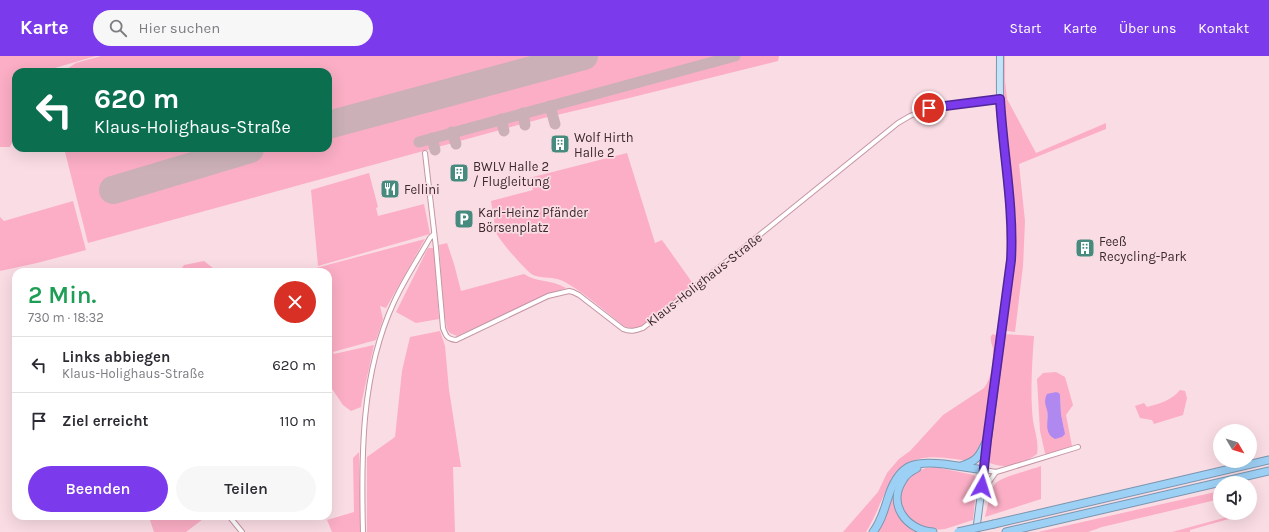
<!DOCTYPE html>
<html lang="de">
<meta charset="utf-8">
<style>
body{margin:0;font-family:Karla,sans-serif;background:#f7f7f7;color:#2b2b33;height:100vh;display:flex;flex-direction:column;font-size:15px;white-space:nowrap}
*{box-sizing:border-box;margin:0}
p{font-size:13px;color:#7c7c81}
.icon{flex:none;width:22px;height:22px;fill:none;stroke:currentColor;stroke-width:2;stroke-linecap:round;stroke-linejoin:round}
.map{position:relative;flex:1;overflow:hidden}
.drawer{position:absolute;left:12px;top:212px;width:320px;height:252px;display:flex;flex-direction:column;background:#fff;border-radius:12px;box-shadow:0 4px 16px #0002}
.drawer>*{flex:none}
.banner{position:absolute;left:12px;top:12px;width:320px;height:84px;border-radius:12px;box-shadow:0 4px 16px #0002;background:#0b6e4f;color:#fff;overflow:hidden}
.needle{width:26px;rotate:128deg}
.tools{position:absolute;left:1213px;top:368px;display:grid;gap:8px}
.tools a{display:grid;place-items:center;width:44px;height:44px;border-radius:50%;background:#fff;box-shadow:0 4px 16px #0002;font-size:20px}
.pin{position:absolute;display:grid;place-items:center;width:34px;height:34px;color:#fff;margin:-17px;border:2px solid #fff;border-radius:50%;box-shadow:0 1px 4px #0007}
.me{position:absolute;width:44px;margin:-22px;rotate:6deg;stroke-linejoin:round;filter:drop-shadow(0 0 3px #0008)}
.turn{display:flex;align-items:center;gap:14px;height:84px;padding:0 16px;font-size:18px}
.turn .icon{width:52px;height:52px;stroke-width:2.5}
.turn b{display:block;font-size:28px;line-height:34px}
.round{display:grid;place-items:center;flex:none;width:42px;height:42px;border-radius:21px;background:#f7f7f7}
.headline{display:flex;align-items:center;justify-content:space-between;height:68px;padding:0 16px}
h1{font-size:24px;font-weight:600;line-height:30px;color:#1e9e55}
.action{display:flex;gap:8px;margin-top:auto;padding:8px 16px}
.action a{flex:1;height:46px;border-radius:24px;background:#7c3aed;color:#fff;font-size:16px;font-weight:600;line-height:46px;text-align:center}
.action a+a{background:#f7f7f7;color:#2b2b33}
ul{padding:0;list-style:none}
li{display:flex;align-items:center;gap:12px;height:56px;padding:0 16px;border-top:1px solid #e1e1e2}
li div{flex:1}
li b{display:block;font-size:15px}
li em{font-style:normal}
header{display:flex;align-items:center;gap:24px;box-sizing:border-box;height:56px;padding:0 20px;background:#7c3aed;color:#fff}
header strong{font-size:19px}
nav{display:flex;gap:22px;margin-inline-start:auto;font-size:14px}
.search{width:280px;height:36px;background:#f7f7f7;display:flex;align-items:center;gap:10px;box-sizing:border-box;padding:0 14px;border-radius:22px;color:#7c7c81;font-size:15px}
.map>svg:first-child{display:block}
.green{fill:#fbaec5;fill-rule:evenodd}
.water{fill:#b089f0}
.lines{fill:none;stroke-linecap:round;stroke-linejoin:round}
.taxiway{stroke:#cbb0b7;stroke-width:11}
.runway{stroke:#cbb0b7;stroke-width:28}
.minor-casing{stroke:#c496a3;stroke-width:6}
.primary-casing{stroke:#7b96af;stroke-width:8}
.motorway-casing{stroke:#7b96af;stroke-width:9}
.minor{stroke:#fff;stroke-width:4}
.primary{stroke:#c4e3f9;stroke-width:6}
.motorway{stroke:#9dd0f5;stroke-width:7}
.motorway-bridge-casing{stroke:#7b96af;stroke-width:9;stroke-linecap:butt}
.motorway-bridge{stroke:#9dd0f5;stroke-width:7}
.route-casing{stroke:#51269a;stroke-width:10}
.route{stroke:#7c3aed;stroke-width:7}
.labels{text-anchor:middle;stroke-width:3.5;stroke-linejoin:round;paint-order:stroke}
.poi-label{font-size:13px;fill:#3b292e;stroke:#fadce4;text-anchor:start}
.street-label{font-size:13px;fill:#3b292e;stroke:#fadce4}
</style>
<header>
<strong>Karte</strong>
<div class="search"><svg class="icon" aria-label="search" viewBox="0 0 24 24"><circle cx="10" cy="10" r="6"/><path d="M15 15l6 6"/></svg>Hier suchen</div>
<nav><a>Start</a><a>Karte</a><a>Über uns</a><a>Kontakt</a></nav>
</header>
<div class="map">
<svg width="1269" height="476" viewBox="0 0 1269 476">
<rect width="100%" height="100%" fill="#fadce4"/>
<!-- green -->
<g class="green">
<path d="M0,0H96L48,14L47,16H16V78L10,91H0Z"/>
<path d="M101,0H779L778,5L625,43L544,62L88,187L64,92H328V16H62L76,7Z"/>
<path d="M1003,0H1005V25L1007,43L1036,97L1106,67V73L1019,108L1025,165L1023,210L1015,276L1007,275L1004,274L1014,189L1002,43Z"/>
<path d="M627,97L655,187L662,184L694,229L643,270C635,273 631,273 624,270C605,255 586,238 565,226C555,220 543,223 533,219C527,216 499,184 497,178C494,168 493,155 491,145L533,134L529,122Z"/>
<path d="M369,117L378,151L376,152L378,160L424,148L430,178L318,210L311,134Z"/>
<path d="M73,145L86,194L37,207L0,215V161L4,165Z"/>
<path d="M425,183L386,252L380,250L383,263L376,284L333,296L334,298L374,289L362,344L361,351L351,355L343,349L328,327V216H317L316,212Z"/>
<path d="M447,187L454,208L461,235L524,218C537,227 551,223 566,232L539,242L457,280L450,277L447,273L444,257L439,189Z"/>
<path d="M428,192H434L439,263L416,267L396,256Z"/>
<path d="M204,205L218,216H179L184,209Z"/>
<path d="M440,275L445,290L449,334L461,411H453L455,476H367V401L395,381L402,315L410,281Z"/>
<path d="M993,278L998,280L983,383C981,389 979,398 973,402C968,406 962,404 955,403C939,401 919,398 905,410C885,426 880,454 866,476H843L878,436L887,417L899,403L910,395L943,359L984,332C992,322 993,305 993,292C992,288 990,285 991,280Z"/>
<path d="M1004,278L1034,280C1032,307 1030,338 1033,365C1035,376 1039,387 1037,398C1023,408 1006,414 990,407L989,401Z"/>
<path d="M1056,316L1065,321L1073,349L1066,359L1072,390L1047,399L1045,397L1040,375L1037,323L1043,317ZM1056,336L1060,340L1061,358L1064,373L1047,369V354L1052,338Z"/>
<path d="M1180,334L1185,335L1187,342L1183,359L1154,368L1152,364L1140,362L1135,350L1144,347L1147,351C1159,348 1172,344 1180,334Z"/>
<path d="M359,396L361,476H332L327,464L354,456L353,402Z"/>
<path d="M1041,410V443L985,461C988,450 989,437 995,428C1000,421 1031,414 1041,410Z"/>
<path d="M935,411L974,419L977,424L973,464L945,473L934,474L920,472L903,457L900,442L903,429L910,419L915,416L926,412Z"/>
<path d="M897,426L896,446L920,476H876Z"/>
<path d="M1220,435V443L1102,471L1088,476H1038Z"/>
<path d="M1242,457H1250L1190,474V476H1172Z"/>
<path d="M161,460H207L186,476H154L150,464H155Z"/>
</g>
<!-- water -->
<path class="water" d="M1056,336L1059,337L1060,339L1061,358L1065,378L1062,381L1055,383C1043,377 1049,364 1047,354C1045,348 1044,344 1047,338Z"/>
<g class="lines">
<!-- taxiway -->
<g class="taxiway">
<path d="M550,50L555,68"/>
<path d="M523,57L525,69"/>
<path d="M501,63L504,75"/>
<path d="M452,76L456,88"/>
<path d="M432,82L435,94"/>
<path d="M419,86L735,0"/>
</g>
<!-- runway -->
<g class="runway">
<path d="M328,69L584,0"/>
<path d="M113,134L250,93"/>
</g>
<!-- minor casing -->
<g class="minor-casing">
<g id="minor">
<path d="M425,97L436,192L443,272C446,280 447,283 456,284L548,240L569,235L573,236L579,239L623,273C630,276 635,275 643,272L741,194L898,67L910,60L929,52L1000,43"/>
<path d="M984,414L996,416L1003,414L1078,391"/>
<path d="M982,441L986,430L996,416"/>
<path d="M229,460L242,476"/>
<path d="M363,476C361,399 361,317 394,246C404,224 418,203 430,182L434,178"/>
</g>
</g>
<!-- primary casing -->
<g class="primary-casing">
<path id="primary" d="M976,476L1011,204C1013,160 1006,117 1002,73C999,49 1000,24 1000,0"/>
</g>
<!-- motorway casing -->
<g class="motorway-casing">
<g id="motorway">
<path d="M961,410C978,405 980,399 987,384"/>
<path d="M917,412C911,415 906,418 903,424C887,448 906,474 933,476"/>
<path d="M994,468L1269,404"/>
<path d="M873,476C882,465 885,450 890,436C901,407 916,405 944,408C958,410 971,412 984,414"/>
<path d="M1006,476L1269,415"/>
</g>
</g>
<!-- minor -->
<use href="#minor" class="minor"/>
<!-- primary -->
<use href="#primary" class="primary"/>
<!-- motorway -->
<use href="#motorway" class="motorway"/>
<!-- motorway-bridge casing -->
<g class="motorway-bridge-casing">
<path id="motorway-bridge" d="M958,476L994,468"/>
</g>
<!-- motorway-bridge -->
<use href="#motorway-bridge" class="motorway-bridge"/>
</g>
<g class="lines">
<!-- route casing -->
<g class="route-casing">
<path id="route" d="M929,52L1000,43C1003,97 1014,150 1011,204L987,384L982,430"/>
</g>
<!-- route -->
<use href="#route" class="route"/>
</g>
<!-- icons -->
<defs>
<g id="building-square" transform="scale(1)"><rect x="-9" y="-9" width="18" height="18" rx="4" fill="#478b7e" stroke="#fadce4"/><path d="M-4-6H4V6H1V3H-1V6H-4ZM-2.5-4.3h1.7v1.8h-1.7ZM.8-4.3h1.7v1.8H.8ZM-2.5-1h1.7V.8h-1.7ZM.8-1h1.7V.8H.8Z" fill="#fff"/></g>
<g id="restaurant-square" transform="scale(1)"><rect x="-9" y="-9" width="18" height="18" rx="4" fill="#478b7e" stroke="#fadce4"/><path d="M-5-6h1v4h1v-4h1v4h1v-4h1v5L-1.5 .5V6h-2V.5L-5-1ZM5-6V6H3V1.5H1.5Q1.5-4 5-6Z" fill="#fff"/></g>
<g id="parking-square" transform="scale(1)"><rect x="-9" y="-9" width="18" height="18" rx="4" fill="#478b7e" stroke="#fadce4"/><path d="M-3.5-5.5H1a3.5 3.5 0 0 1 0 7H-1V5.5H-3.5ZM-1-3.4V-.6H.8a1.4 1.4 0 0 0 0-2.8Z" fill="#fff"/></g>
</defs>
<g fill-rule="evenodd">
<use href="#building-square" x="560" y="88"/>
<use href="#building-square" x="459" y="117"/>
<use href="#restaurant-square" x="390" y="133"/>
<use href="#parking-square" x="464" y="163"/>
<use href="#building-square" x="1085" y="192"/>
</g>
<g class="labels">
<!-- poi labels -->
<g class="poi-label">
<text x="574" y="86">Wolf Hirth<tspan x="574" dy="15">Halle 2</tspan></text>
<text x="473" y="115">BWLV Halle 2<tspan x="473" dy="15">/ Flugleitung</tspan></text>
<text x="404" y="138">Fellini</text>
<text x="478" y="161">Karl-Heinz Pfänder<tspan x="478" dy="15">Börsenplatz</tspan></text>
<text x="1099" y="190">Feeß<tspan x="1099" dy="15">Recycling-Park</tspan></text>
</g>
<!-- street labels -->
<g class="street-label">
<text transform="translate(704 223) rotate(-38)" y="5">Klaus-Holighaus-Straße</text>
</g>
</g>
</svg>
<div class="tools">
<a><svg class="needle" viewBox="-14 -14 28 28"><path d="M0-13l5 13h-10z" fill="#e53935"/><path d="M0 13l5-13h-10z" fill="#7c7c81"/></svg></a>
<a><svg class="icon" aria-label="sound" viewBox="0 0 24 24"><path d="M4 9h4l5-4v14l-5-4H4zM17 9q2 3 0 6"/></svg></a>
</div>
<div class="pin" style="left:929px;top:52px;background:#d93025"><svg class="icon" aria-label="arrive" viewBox="0 0 24 24"><path d="M6 21V4h12l-3 4 3 4H6"/></svg></div>
<svg class="me" style="left:982px;top:430px" viewBox="-20 -20 40 40"><path d="M0-17L14 15 0 8-14 15z" fill="#7c3aed" stroke="#fff" stroke-width="4"/></svg>
<div class="banner">
<div class="turn"><svg class="icon" aria-label="left" viewBox="0 0 24 24"><path d="M17 20v-9H6M10 6l-5 5 5 5"/></svg><div><b>620 m</b>Klaus-Holighaus-Straße</div></div>
</div>
<section class="drawer">
<div class="headline"><div><h1>2 Min.</h1><p>730 m · 18:32</p></div><a class="round" style="background:#d93025;color:#fff"><svg class="icon" aria-label="close" viewBox="0 0 24 24"><path d="M6 6l12 12M18 6L6 18"/></svg></a></div>
<ul>
<li><svg class="icon" aria-label="left" viewBox="0 0 24 24"><path d="M17 20v-9H6M10 6l-5 5 5 5"/></svg><div><b>Links abbiegen</b><p>Klaus-Holighaus-Straße</p></div><em>620 m</em></li>
<li><svg class="icon" aria-label="arrive" viewBox="0 0 24 24"><path d="M6 21V4h12l-3 4 3 4H6"/></svg><div><b>Ziel erreicht</b></div><em>110 m</em></li>
</ul>
<div class="action"><a>Beenden</a><a>Teilen</a></div>
</section>
</div>
